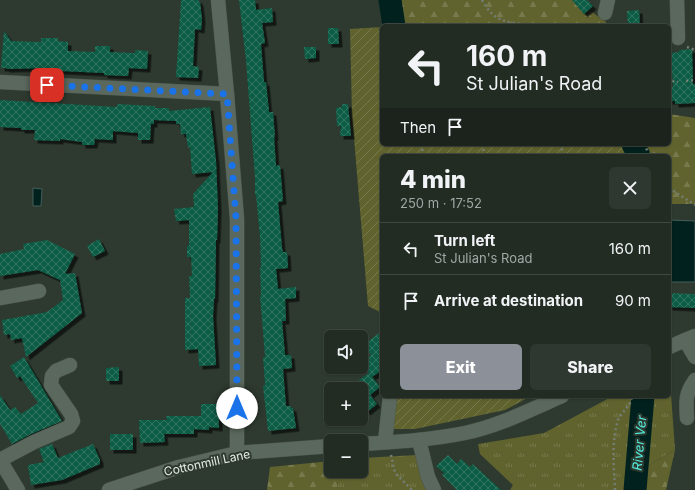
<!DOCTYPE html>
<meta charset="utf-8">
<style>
body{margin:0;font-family:Inter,sans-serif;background:#2e3830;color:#f1f3f6;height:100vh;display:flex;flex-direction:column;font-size:15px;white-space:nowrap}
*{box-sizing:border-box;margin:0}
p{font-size:13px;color:#a2a7a6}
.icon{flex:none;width:22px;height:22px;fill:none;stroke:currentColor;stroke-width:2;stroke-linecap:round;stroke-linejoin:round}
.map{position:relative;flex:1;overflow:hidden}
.drawer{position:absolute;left:380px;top:154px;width:291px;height:244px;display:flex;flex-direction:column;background:#222c23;border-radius:6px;box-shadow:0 1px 3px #0004,0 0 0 1px #3f4841}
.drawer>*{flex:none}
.top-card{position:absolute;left:380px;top:24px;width:291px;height:122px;border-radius:6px;box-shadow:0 1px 3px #0004,0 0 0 1px #3f4841;background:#222c23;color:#f1f3f6;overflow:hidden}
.tools{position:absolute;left:324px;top:330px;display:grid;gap:8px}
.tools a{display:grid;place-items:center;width:44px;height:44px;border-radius:6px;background:#222c23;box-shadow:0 1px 3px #0004,0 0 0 1px #3f4841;font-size:20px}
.pin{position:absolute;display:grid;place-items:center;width:34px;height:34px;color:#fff;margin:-17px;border-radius:8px;box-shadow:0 2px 6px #0006}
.me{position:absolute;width:44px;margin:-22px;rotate:0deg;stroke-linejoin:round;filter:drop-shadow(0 0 3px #0008)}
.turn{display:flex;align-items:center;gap:14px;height:84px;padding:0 20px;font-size:18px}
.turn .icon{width:52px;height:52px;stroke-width:2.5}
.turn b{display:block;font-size:28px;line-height:34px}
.then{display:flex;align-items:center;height:38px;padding:0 20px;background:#0003;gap:8px;font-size:15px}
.round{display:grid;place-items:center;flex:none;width:42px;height:42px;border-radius:6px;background:#2e3830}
.overview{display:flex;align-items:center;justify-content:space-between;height:68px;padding:0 20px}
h1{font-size:24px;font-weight:800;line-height:30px}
.button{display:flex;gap:8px;margin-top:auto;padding:8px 20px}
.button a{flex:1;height:46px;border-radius:6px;background:#8c9099;color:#fff;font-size:16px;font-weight:800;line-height:46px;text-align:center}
.button a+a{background:#2e3830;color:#f1f3f6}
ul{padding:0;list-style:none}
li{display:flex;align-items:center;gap:12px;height:52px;padding:0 20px;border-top:1px solid #3f4841}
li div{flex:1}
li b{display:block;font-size:15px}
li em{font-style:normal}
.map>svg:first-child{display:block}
.grass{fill:url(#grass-tufts)}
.forest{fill:url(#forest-firs)}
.garden{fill:url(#garden-furrows)}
.water{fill:#00211e;stroke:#455e5a}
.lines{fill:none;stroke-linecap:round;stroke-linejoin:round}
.river{stroke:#00211e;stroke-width:23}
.building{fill:url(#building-cross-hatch);filter:url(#shadow)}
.minor-casing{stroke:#4c564d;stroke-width:15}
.path{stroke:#747e75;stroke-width:2.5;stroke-dasharray:2 3;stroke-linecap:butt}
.minor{stroke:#5b685d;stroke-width:14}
.route{stroke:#1a73e8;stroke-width:7;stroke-dasharray:0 12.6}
.labels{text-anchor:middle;stroke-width:4;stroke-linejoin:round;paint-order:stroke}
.street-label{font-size:12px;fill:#e5ece6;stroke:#2e3a2f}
.water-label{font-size:13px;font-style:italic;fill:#52efe0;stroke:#2e3a2f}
</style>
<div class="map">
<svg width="695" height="490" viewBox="0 0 695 490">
<defs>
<pattern id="grass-tufts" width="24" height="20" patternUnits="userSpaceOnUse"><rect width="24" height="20" fill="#60632e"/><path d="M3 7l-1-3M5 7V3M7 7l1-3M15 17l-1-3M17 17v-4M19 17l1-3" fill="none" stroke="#777a4c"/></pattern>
<pattern id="forest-firs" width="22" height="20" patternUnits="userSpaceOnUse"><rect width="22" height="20" fill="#60632e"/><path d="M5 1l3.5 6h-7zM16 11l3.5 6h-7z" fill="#777a4c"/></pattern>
<pattern id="garden-furrows" width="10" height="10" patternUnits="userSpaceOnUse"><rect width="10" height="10" fill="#60632e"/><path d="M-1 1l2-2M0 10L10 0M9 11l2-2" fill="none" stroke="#777a4c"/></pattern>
<pattern id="building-cross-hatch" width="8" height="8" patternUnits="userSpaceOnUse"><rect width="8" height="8" fill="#0e5c45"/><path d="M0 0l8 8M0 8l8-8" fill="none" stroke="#317460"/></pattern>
<filter id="shadow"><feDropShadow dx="3.5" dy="3.5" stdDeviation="0" flood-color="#0009"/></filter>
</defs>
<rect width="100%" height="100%" fill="#2e3a2f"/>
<!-- grass -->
<g class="grass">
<path d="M669,366L675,450L625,479L630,490H510L513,485L480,454L478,444L544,433L613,396H669Z"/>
<path d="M417,455L427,490H338L336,471H361V458Z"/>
</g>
<!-- forest -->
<g class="forest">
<path d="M385,0H572L587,16L592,12L606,22V26H387Z"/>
<path d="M669,114L695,118V204H669V156H633L627,144H669Z"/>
<path d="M675,450L666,490H630L625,479Z"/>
<path d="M331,461V471H336L338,490H267L270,467Z"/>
</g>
<!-- garden -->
<g class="garden">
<path d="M382,27V144H627L633,156H382V313L368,306L352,114L350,29Z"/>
<path d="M393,396H531L505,410L415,429H392Z"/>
</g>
<!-- water -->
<g class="water">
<path d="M33,188L42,189L41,206H33Z"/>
<path d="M669,220L695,221V282H669Z"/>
</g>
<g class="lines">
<!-- river -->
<g class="river">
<path d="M390,0L394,26"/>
<path d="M633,144L639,156"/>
<path d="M635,490L643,396"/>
</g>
</g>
<!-- building -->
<g class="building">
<path d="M181,0H199V3L200,2L202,19L201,30L195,29L193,66L199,67L198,78L176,77Z"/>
<path d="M239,0H255L256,10L272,8L273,22L262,23L265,43L261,44L264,82H266L269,112H273L275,137H274L276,166L280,165L283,201L278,202L282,248L283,252H287L288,268L276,269L278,289L296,287V298L285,299L286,321H282L285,355H291L292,368L283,369L286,406H291V408H293L296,428L268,431L263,386L265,385L263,357H265L260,295H261L260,268H261L260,237L256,195H255V178L246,61Z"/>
<path d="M572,0H587L593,6L584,14Z"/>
<path d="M639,10L640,26H628L627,11Z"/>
<path d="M328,28H338L339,44H328Z"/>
<path d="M4,31L11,41L41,42V38H58V41L68,42V51L95,52V46H110V52L135,53V50L148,51L147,69L129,68L128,76L104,75V73L41,70V68L6,69V68H1Z"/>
<path d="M304,47H316V58L305,59Z"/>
<path d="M692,49L693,84H695V103L675,104V101H669V88L673,87L671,53L679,52V50Z"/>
<path d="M0,100L117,107V104L155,106V108H169V111L210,107L216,161L218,210L217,240H216L215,299H214L213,316L216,365L199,366L198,349L185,350V298H190L189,276H192L191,257H187V246H189V220L176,221L174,209L194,207L193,194L213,172L192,174L190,147L188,148L186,134H181L180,124H176V121L154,120V124H151L150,140H138V133L113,131V140L95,139L94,145H82V142L60,139V141L34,140L35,130H21V128L0,127Z"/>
<path d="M342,104H348L351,136H340L341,126H337L336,108L342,107Z"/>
<path d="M99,239L105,251L93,257L87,246Z"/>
<path d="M47,240L75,254L65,274L75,273L82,313L26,357L22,338L11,340L10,334L4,335L2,320L47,312L63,300L60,280L38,270L0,276V254L24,249L23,244Z"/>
<path d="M669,293L695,294V308L669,307Z"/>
<path d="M382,331V370L372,377L361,363L371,355L363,345Z"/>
<path d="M24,357L62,421L31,434L12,444L0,424V395L10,410L15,407L21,414L38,403L20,376L17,378L10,366Z"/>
<path d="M119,367V381H106V368Z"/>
<path d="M369,373L380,387L370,395L359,380Z"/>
<path d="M361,383L377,404L367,412L361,404Z"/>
<path d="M201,404H219V428L209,427V430L194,429V434H164L165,442L140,443L139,420H167L166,416H201Z"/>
<rect x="110" y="434" width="23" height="16"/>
<path d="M52,444L58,458L93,444L100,460V464L62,480L31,485L28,465L44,462L39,449Z"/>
<path d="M448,455L457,464L461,459L470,467L473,464L501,490H457L442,475L444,473L436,466Z"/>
</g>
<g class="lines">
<!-- minor casing -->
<g class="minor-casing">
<g id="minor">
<path d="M218,0L227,94L237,219V453"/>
<path d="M677,0L678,38"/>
<path d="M605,13L608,0"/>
<path d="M0,82L227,94"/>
<path d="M0,298L39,291"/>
<path d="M685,340L695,357"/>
<path d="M669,347L695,336"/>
<path d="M687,418C686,401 685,394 695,380"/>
<path d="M419,440L428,477L434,490"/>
<path d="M385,442L390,396"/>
<path d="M361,444C396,442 430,440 465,433C499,426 530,410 562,396"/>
<path d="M0,460L34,442L69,427L73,421L71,414L51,385L52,376L56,371L70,365"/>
<path d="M0,460L18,490"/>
<path d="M109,490L179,467L237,453L331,446"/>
</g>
</g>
<!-- path -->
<g class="path">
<path d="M482,0C496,25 508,21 533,26"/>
<path d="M687,47L695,50"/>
<path d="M669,77L674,82H678"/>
<path d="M686,81L695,80"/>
<path d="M422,144L423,156"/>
<path d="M483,144L484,156"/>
<path d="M559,144L565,156"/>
<path d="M644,144L650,156"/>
<path d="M669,188L695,205"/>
<path d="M391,455L395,473L412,490"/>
<path d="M615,490C614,467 611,443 618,420C622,411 630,408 632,396"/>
</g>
<!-- minor -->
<use href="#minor" class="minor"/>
</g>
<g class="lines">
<!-- route -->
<path class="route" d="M47,85L227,94L236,219L237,408"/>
</g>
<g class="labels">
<!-- street labels -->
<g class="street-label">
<text transform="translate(207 463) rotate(-12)" y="4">Cottonmill Lane</text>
</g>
<!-- water labels -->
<g class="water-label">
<text transform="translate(639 443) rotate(-85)" y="5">River Ver</text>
</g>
</g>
</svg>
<div class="tools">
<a><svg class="icon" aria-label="sound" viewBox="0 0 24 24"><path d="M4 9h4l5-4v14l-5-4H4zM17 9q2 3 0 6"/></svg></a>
<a>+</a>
<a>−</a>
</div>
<div class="pin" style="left:47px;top:85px;background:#d93025"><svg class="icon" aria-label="arrive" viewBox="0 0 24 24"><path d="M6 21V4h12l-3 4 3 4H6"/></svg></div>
<svg class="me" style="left:237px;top:408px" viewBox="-20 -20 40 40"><circle r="19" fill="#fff"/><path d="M0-13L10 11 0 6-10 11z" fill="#1a73e8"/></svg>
<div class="top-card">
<div class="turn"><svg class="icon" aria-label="left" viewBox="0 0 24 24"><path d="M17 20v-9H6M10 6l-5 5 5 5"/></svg><div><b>160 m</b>St Julian's Road</div></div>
<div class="then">Then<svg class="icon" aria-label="arrive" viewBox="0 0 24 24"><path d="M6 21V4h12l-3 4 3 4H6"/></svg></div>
</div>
<section class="drawer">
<div class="overview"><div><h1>4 min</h1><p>250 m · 17:52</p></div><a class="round"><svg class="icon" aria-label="close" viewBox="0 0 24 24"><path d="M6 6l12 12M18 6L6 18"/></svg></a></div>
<ul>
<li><svg class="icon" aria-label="left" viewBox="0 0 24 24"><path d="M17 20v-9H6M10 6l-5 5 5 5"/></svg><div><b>Turn left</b><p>St Julian's Road</p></div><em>160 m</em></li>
<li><svg class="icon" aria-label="arrive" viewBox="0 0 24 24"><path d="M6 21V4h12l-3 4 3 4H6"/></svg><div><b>Arrive at destination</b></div><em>90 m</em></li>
</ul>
<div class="button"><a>Exit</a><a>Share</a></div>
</section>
</div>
